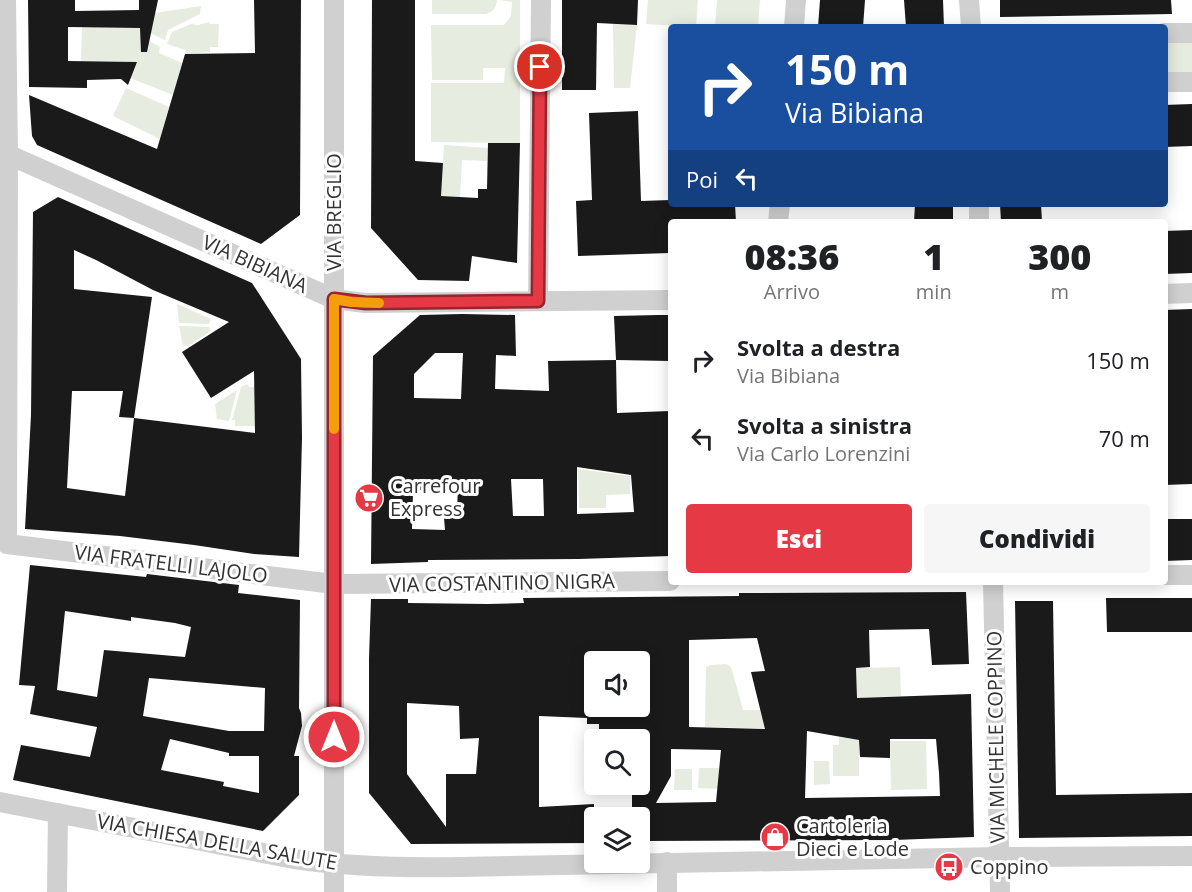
<!DOCTYPE html>
<html lang="it">
<style>
body{margin:0;font-family:"Open Sans",sans-serif;background:#f6f6f6;color:#202124;height:100vh;display:flex;flex-direction:column;font-size:22px;white-space:nowrap}
*{box-sizing:border-box;margin:0}
p{font-size:20px;color:#757577}
.icon{flex:none;width:33px;height:33px;fill:none;stroke:currentColor;stroke-width:2;stroke-linecap:round;stroke-linejoin:round}
.map{position:relative;flex:1;overflow:hidden}
.side{position:absolute;left:668px;top:219px;width:500px;height:366px;display:flex;flex-direction:column;background:#fff;border-radius:6px;box-shadow:0 3px 15px #0003}
.side>*{flex:none}
.hud{position:absolute;left:668px;top:24px;width:500px;height:183px;border-radius:6px;box-shadow:0 3px 15px #0003;background:#1a4fa0;color:#fff;overflow:hidden}
.buttons{position:absolute;left:584px;top:651px;display:grid;gap:12px}
.buttons a{display:grid;place-items:center;width:66px;height:66px;border-radius:6px;background:#fff;box-shadow:0 3px 15px #0003;font-size:30px}
.pin{position:absolute;display:grid;place-items:center;width:51px;height:51px;color:#fff;margin:-26px;border:3px solid #fff;border-radius:50%;box-shadow:0 2px 6px #0007}
.me{position:absolute;width:66px;margin:-33px;rotate:0deg;stroke-linejoin:round;filter:drop-shadow(0 0 4px #0008)}
.turn{display:flex;align-items:center;gap:21px;height:126px;padding:0 18px;font-size:27px}
.turn .icon{width:78px;height:78px;stroke-width:2.5}
.turn b{display:block;font-size:42px;line-height:51px}
.then{display:flex;align-items:center;height:57px;padding:0 18px;background:#0003;gap:12px;font-size:22px}
.eta{display:flex;justify-content:space-evenly;align-items:center;height:102px;text-align:center}
.eta b{font-size:36px;font-weight:800;line-height:42px}
.cta{display:flex;gap:12px;margin-top:auto;padding:12px 18px}
.cta a{flex:1;height:69px;border-radius:6px;background:#e63946;color:#fff;font-size:24px;font-weight:800;line-height:69px;text-align:center}
.cta a+a{background:#f6f6f6;color:#202124}
ul{padding:0;list-style:none}
li{display:flex;align-items:center;gap:18px;height:78px;padding:0 18px}
li div{flex:1}
li b{display:block;font-size:22px}
li em{font-style:normal}
.map>svg:first-child{display:block}
.green{fill:#e6ecdf}
.building{fill:#1a1a1a;fill-rule:evenodd}
.lines{fill:none;stroke-linecap:round;stroke-linejoin:round}
.minor{stroke:#d0d0d0;stroke-width:20}
.route-casing{stroke:#96252e;stroke-width:15}
.route{stroke:#e63946;stroke-width:10}
.slow{stroke:#f59e0b;stroke-width:10}
.labels{text-anchor:middle;stroke-width:6;stroke-linejoin:round;paint-order:stroke}
.street-label{font-size:20px;fill:#333;stroke:#fff}
.poi-label{font-size:20px;fill:#333;stroke:#fff;text-anchor:start}
</style>
<div class="map">
<svg width="1192" height="892" viewBox="0 0 1192 892">
<rect width="100%" height="100%" fill="#fff"/>
<!-- green -->
<g class="green">
<path d="M432,0H497C496,8 494,11 486,14H432Z"/>
<path d="M500,0H520V143L431,142V83H504L505,68H483V80H432L431,25H504L511,16L512,2Z"/>
<path d="M648,0H698L696,27L646,24Z"/>
<path d="M717,0H760L758,27H715Z"/>
<path d="M201,6L200,14L168,30L165,40L150,33L148,40L160,47L159,53L182,63L173,95L130,78L137,62L81,61L82,27L152,28L155,13Z"/>
<path d="M209,22L210,24H219L218,47H210V52L185,54V50L167,44L172,32L191,24L198,25Z"/>
<path d="M613,24L637,25L630,88H614Z"/>
<rect x="1164" y="33" width="28" height="49"/>
<path d="M126,88L169,107L160,139L113,116Z"/>
<path d="M444,145L488,148L487,161L462,160L460,197L441,196Z"/>
<path d="M177,304L211,319L209,324L179,323Z"/>
<path d="M179,326L209,327L211,331L188,346H183Z"/>
<path d="M247,384L249,387H255V426H235V420H232L241,387Z"/>
<path d="M237,390L229,421L217,419L215,404Z"/>
<path d="M578,469L630,476V494L606,495V508H579Z"/>
<path d="M726,664L730,666L732,670L743,710H776L782,729L705,727L706,667L711,665Z"/>
<path d="M900,667L901,696L857,698L856,668Z"/>
<path d="M839,737L859,740V776H833V745H839Z"/>
<path d="M890,741H926L927,789L891,790Z"/>
<path d="M814,761H829L830,784L814,785Z"/>
<path d="M699,768H719V789L698,788Z"/>
<path d="M675,769H692V790H674Z"/>
</g>
<!-- building -->
<g class="building">
<path d="M28,0H75V11L139,10V0H158L147,52H141L140,28L68,27V61L137,62L128,85L121,79L87,80V88L29,87Z"/>
<path d="M254,0H301L300,215L261,244L37,145L32,136L29,95L157,149L185,54L255,53Z"/>
<path d="M372,0H415V161L443,163L441,196L478,198V189H487L488,143H520L517,263L472,256L469,281L418,280L371,228Z"/>
<path d="M562,0H638L637,25L597,23L596,90H562Z"/>
<path d="M820,0H865L863,27H818Z"/>
<path d="M904,0H943L944,27H906Z"/>
<path d="M1000,0H1171L1172,14L1000,17Z"/>
<path d="M1192,104V146L1164,147V105Z"/>
<path d="M638,111L641,201L670,200V204H735L736,222H670V253L578,256L576,201L592,200L589,113Z"/>
<path d="M58,197L252,283L301,359L302,438L299,557L254,554L194,545L120,536L25,529L31,415L33,212ZM74,250L96,260L153,290L229,322L182,352L211,398L254,371L255,433L134,418L152,297L74,289ZM72,391H123L119,417L134,418L125,496L67,488Z"/>
<path d="M915,204H953V222H914Z"/>
<path d="M1000,204H1041L1042,222H1001Z"/>
<path d="M1192,230V273L1164,274V231Z"/>
<path d="M1192,309V484L1164,485V310Z"/>
<path d="M462,314L515,315L516,356L496,355L495,389L549,391L548,361L616,360L617,413L670,411V556L579,559L428,560V562L371,564L373,356L420,315ZM435,353H463L461,399L414,398V374ZM577,467L631,475L634,512L577,514ZM511,479H543L544,516H513ZM458,480L457,518H444L445,530L412,529L413,492Z"/>
<path d="M658,315H670V361L616,360L614,316Z"/>
<path d="M1164,519H1192V560L1164,561Z"/>
<path d="M30,565L146,577L147,574L239,585L238,593L300,600L299,708L301,713L302,726L294,756H299V795L263,831L13,780L21,745L90,757L97,727L30,714L35,686L19,685ZM65,611L131,621V617L175,623L191,627L185,657L104,650L97,697L57,690ZM149,678L265,688L264,731H229L143,716ZM170,739L229,753V756H259V793L223,786L224,782L161,770Z"/>
<path d="M966,592L969,664L932,665L929,629L869,630L870,667L856,668L857,698L971,694L974,837L894,840L639,841V818H632V784H639V740H599V724H587V718L539,716V807L594,804V843L411,844L369,793V658L371,599H408V603L487,604L524,603L523,598L739,596V593ZM757,638L765,671L751,672L765,729L689,727V640ZM592,662H639V706H594V701H592ZM407,703L459,706L460,739L479,738L476,774H446V827L407,774ZM807,731L859,740L860,757L890,758V739H936L939,773L940,796L805,798ZM671,749L721,750L716,802L656,803L671,776Z"/>
<path d="M1106,598H1192V632H1107Z"/>
<path d="M1015,601H1053L1056,795L1192,793V836L1019,838Z"/>
</g>
<g class="lines">
<!-- minor -->
<g class="minor">
<path d="M6,0L8,154L7,544L334,584L670,581"/>
<path d="M334,0V892"/>
<path d="M969,0L971,27"/>
<path d="M794,27L796,0"/>
<path d="M1164,33H1192"/>
<path d="M1164,82H1192"/>
<path d="M0,151L334,299L365,303L670,300"/>
<path d="M979,204V222"/>
<path d="M778,222L780,204"/>
<path d="M1164,294L1192,293"/>
<path d="M538,301L541,0"/>
<path d="M1164,575H1192"/>
<path d="M993,582L1000,892"/>
<path d="M0,802L294,859C350,867 404,868 460,867L1000,857L1192,856"/>
<path d="M57,892L58,813"/>
<path d="M667,892V862"/>
</g>
</g>
<g class="lines">
<!-- route casing -->
<g class="route-casing">
<path id="route" d="M334,737V299L366,303L538,301L540,67"/>
</g>
<!-- route -->
<use href="#route" class="route"/>
<!-- slow -->
<path class="slow" d="M334,429V299L351,302L379,303"/>
</g>
<!-- icons -->
<defs>
<g id="supermarket-disc" transform="scale(1.5)"><circle r="9.5" fill="#e63946" stroke="#fff"/><path d="M-6-5.5h2.5l.6 2H6L4.5 2H-2.5L-4.4-4H-6ZM-1.5 3.2a1.3 1.3 0 1 0 .1 0ZM3 3.2a1.3 1.3 0 1 0 .1 0Z" fill="#fff"/></g>
<g id="shop-disc" transform="scale(1.5)"><circle r="9.5" fill="#e63946" stroke="#fff"/><path d="M-5-2.5h2.3a2.7 3.5 0 0 1 5.4 0H5L5.5 6h-11ZM-1.5-2.5h3a1.5 2.3 0 0 0-3 0Z" fill="#fff"/></g>
<g id="bus-disc" transform="scale(1.5)"><circle r="9.5" fill="#e63946" stroke="#fff"/><path d="M-5-6H5V4H4V6H2V4H-2V6H-4V4H-5ZM-3.5-4V0h7V-4ZM-3.5 1.2v1.5H-2V1.2ZM2 1.2v1.5H3.5V1.2Z" fill="#fff"/></g>
</defs>
<g fill-rule="evenodd">
<use href="#supermarket-disc" x="369" y="498"/>
<use href="#shop-disc" x="775" y="837"/>
<use href="#bus-disc" x="949" y="867"/>
</g>
<g class="labels">
<!-- street labels -->
<g class="street-label">
<text transform="translate(334 212) rotate(-90)" y="7">VIA BREGLIO</text>
<text transform="translate(255 264) rotate(24)" y="7">VIA BIBIANA</text>
<text transform="translate(171 564) rotate(7)" y="7">VIA FRATELLI LAJOLO</text>
<text transform="translate(502 583) rotate(-1)" y="7">VIA COSTANTINO NIGRA</text>
<text transform="translate(996 737) rotate(-91)" y="7">VIA MICHELE COPPINO</text>
<text transform="translate(217 842) rotate(10)" y="7">VIA CHIESA DELLA SALUTE</text>
</g>
<!-- poi labels -->
<g class="poi-label">
<text x="390" y="493">Carrefour<tspan x="390" dy="23">Express</tspan></text>
<text x="796" y="833">Cartoleria<tspan x="796" dy="23">Dieci e Lode</tspan></text>
<text x="970" y="874">Coppino</text>
</g>
</g>
</svg>
<div class="buttons">
<a><svg class="icon" aria-label="sound" viewBox="0 0 24 24"><path d="M4 9h4l5-4v14l-5-4H4zM17 9q2 3 0 6"/></svg></a>
<a><svg class="icon" aria-label="search" viewBox="0 0 24 24"><circle cx="10" cy="10" r="6"/><path d="M15 15l6 6"/></svg></a>
<a><svg class="icon" aria-label="layers" viewBox="0 0 24 24"><path d="M12 4l9 5-9 5-9-5zM3 14l9 5 9-5"/></svg></a>
</div>
<div class="pin" style="left:540px;top:67px;background:#d93025"><svg class="icon" aria-label="arrive" viewBox="0 0 24 24"><path d="M6 21V4h12l-3 4 3 4H6"/></svg></div>
<svg class="me" style="left:334px;top:737px" viewBox="-20 -20 40 40"><circle r="17" fill="#e63946" stroke="#fff" stroke-width="3"/><path d="M0-11L8 9 0 5-8 9z" fill="#fff"/></svg>
<div class="hud">
<div class="turn"><svg class="icon" aria-label="right" viewBox="0 0 24 24"><path d="M7 20v-9h11M14 6l5 5-5 5"/></svg><div><b>150 m</b>Via Bibiana</div></div>
<div class="then">Poi<svg class="icon" aria-label="left" viewBox="0 0 24 24"><path d="M17 20v-9H6M10 6l-5 5 5 5"/></svg></div>
</div>
<section class="side">
<div class="eta">
<div><b>08:36</b><p>Arrivo</p></div>
<div><b>1</b><p>min</p></div>
<div><b>300</b><p>m</p></div>
</div>
<ul>
<li><svg class="icon" aria-label="right" viewBox="0 0 24 24"><path d="M7 20v-9h11M14 6l5 5-5 5"/></svg><div><b>Svolta a destra</b><p>Via Bibiana</p></div><em>150 m</em></li>
<li><svg class="icon" aria-label="left" viewBox="0 0 24 24"><path d="M17 20v-9H6M10 6l-5 5 5 5"/></svg><div><b>Svolta a sinistra</b><p>Via Carlo Lorenzini</p></div><em>70 m</em></li>
</ul>
<div class="cta"><a>Esci</a><a>Condividi</a></div>
</section>
</div>
